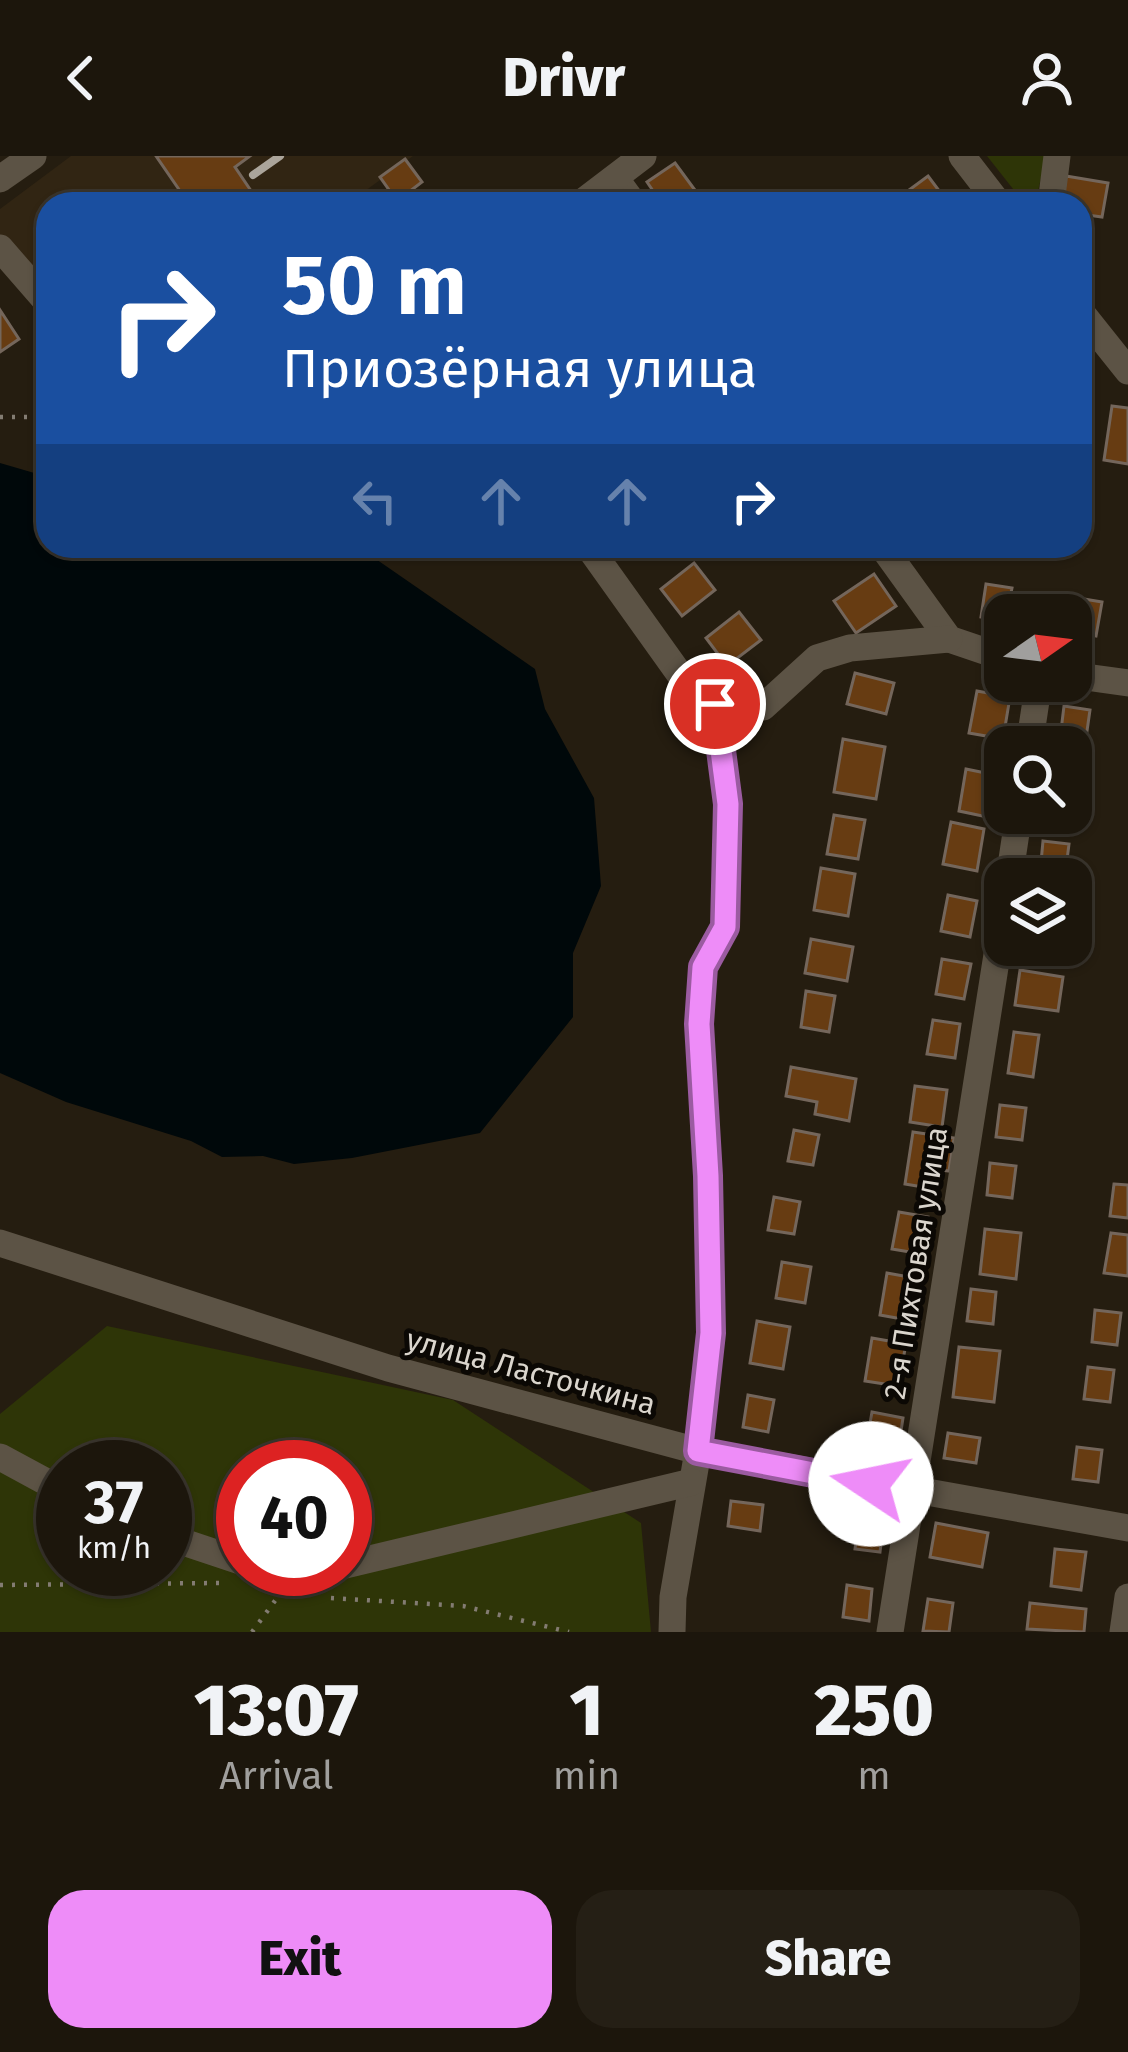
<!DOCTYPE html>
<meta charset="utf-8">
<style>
body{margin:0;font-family:"Fira Sans",sans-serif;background:#251f15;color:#f1f3f6;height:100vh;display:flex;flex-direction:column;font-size:45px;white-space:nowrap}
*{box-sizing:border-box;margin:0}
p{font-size:39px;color:#a09f9d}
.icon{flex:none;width:66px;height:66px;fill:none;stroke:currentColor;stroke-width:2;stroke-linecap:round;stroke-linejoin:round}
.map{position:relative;height:1476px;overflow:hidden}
.details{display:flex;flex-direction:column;background:#1c160c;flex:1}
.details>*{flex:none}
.top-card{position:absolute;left:36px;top:36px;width:1056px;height:366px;border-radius:36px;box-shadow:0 3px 9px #0004,0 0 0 3px #3a352d;background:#1a4fa0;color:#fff;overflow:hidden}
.needle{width:78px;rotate:76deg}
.fabs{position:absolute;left:984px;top:438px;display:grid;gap:24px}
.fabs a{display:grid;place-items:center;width:108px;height:108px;border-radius:24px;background:#1c160c;box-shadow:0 3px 9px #0004,0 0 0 3px #3a352d;font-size:60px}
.speed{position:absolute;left:36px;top:1284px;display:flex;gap:24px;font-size:60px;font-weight:700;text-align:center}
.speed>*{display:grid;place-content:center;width:156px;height:156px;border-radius:50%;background:#1c160c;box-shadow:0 3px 9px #0004,0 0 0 3px #3a352d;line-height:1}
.speed small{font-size:30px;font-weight:400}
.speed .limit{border:18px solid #d22;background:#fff;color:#111}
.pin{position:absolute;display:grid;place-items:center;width:102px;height:102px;color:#fff;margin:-51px;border:6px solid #fff;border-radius:50%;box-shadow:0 3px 12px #0007}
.me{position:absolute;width:132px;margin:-66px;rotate:281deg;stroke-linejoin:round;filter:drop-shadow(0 0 9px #0008)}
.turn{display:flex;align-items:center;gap:42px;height:252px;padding:0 48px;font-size:54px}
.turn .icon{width:156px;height:156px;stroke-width:2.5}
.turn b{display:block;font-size:84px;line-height:102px}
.lanes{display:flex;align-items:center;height:114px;padding:0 48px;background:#0003;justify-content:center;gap:60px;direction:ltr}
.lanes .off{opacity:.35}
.eta{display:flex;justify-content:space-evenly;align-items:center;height:204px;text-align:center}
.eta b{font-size:72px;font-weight:800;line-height:84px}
.button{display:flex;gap:24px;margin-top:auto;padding:24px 48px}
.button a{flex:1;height:138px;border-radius:36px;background:#ee8cf8;color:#111;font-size:48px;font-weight:800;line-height:138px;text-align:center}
.button a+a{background:#251f15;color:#f1f3f6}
header{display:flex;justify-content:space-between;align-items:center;height:156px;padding:0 48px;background:#1c160c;font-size:54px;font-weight:800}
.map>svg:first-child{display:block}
.built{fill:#312513}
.green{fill:#2e3507;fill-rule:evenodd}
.water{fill:#00080a}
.building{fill:#673c12;stroke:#74665b;stroke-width:3}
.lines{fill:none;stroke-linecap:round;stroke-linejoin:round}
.path{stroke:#837c72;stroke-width:4.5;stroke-dasharray:3 9;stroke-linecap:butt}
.minor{stroke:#5c5345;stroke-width:27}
.rail{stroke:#aba59b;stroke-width:8}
.route-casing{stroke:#9b5ba1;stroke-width:30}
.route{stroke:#ee8cf8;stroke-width:21}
.labels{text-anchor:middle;stroke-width:10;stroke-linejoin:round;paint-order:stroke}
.street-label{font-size:30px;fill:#dad5cd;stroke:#0b0804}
</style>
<header><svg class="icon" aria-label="back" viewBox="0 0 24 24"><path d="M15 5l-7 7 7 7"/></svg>Drivr<svg class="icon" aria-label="person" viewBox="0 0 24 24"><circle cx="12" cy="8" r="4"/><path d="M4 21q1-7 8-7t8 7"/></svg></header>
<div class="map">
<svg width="1128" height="1476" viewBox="0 0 1128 1476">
<rect width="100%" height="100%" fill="#251d10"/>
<!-- built -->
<path class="built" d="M71,0H413L354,43V48H48V132L0,82V53Z"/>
<!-- green -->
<g class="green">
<path d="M987,0H1046L1035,48H1025Z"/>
<path d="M107,1170L453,1244L641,1367L651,1476H0V1258ZM63,1311H165V1413H63ZM243,1311H345V1413H243Z"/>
</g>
<!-- water -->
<path class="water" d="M0,307L48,321V390H357L535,513L545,553L594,642L601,730L573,797V861L480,977L352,1002L294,1008L263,1000L222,1001L191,985L66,946L0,917Z"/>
<!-- building -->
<g class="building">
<path d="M156,0H250L235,11L260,48H189Z"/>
<path d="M405,3L422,26L397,45L380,21Z"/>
<path d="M675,7L700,41L690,48H662L647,26Z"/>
<path d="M928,20L949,48H906L901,40Z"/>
<path d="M1066,20L1108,27L1102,61L1080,58V48H1062Z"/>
<path d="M0,154L19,183L0,196Z"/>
<path d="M1112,250L1128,252V308L1104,304Z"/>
<path d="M694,407L715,434L682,460L661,433Z"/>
<path d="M874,418L896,450L856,477L834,445Z"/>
<path d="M986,428L1012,432L1005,465L981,461Z"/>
<path d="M1060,439L1102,446L1096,480L1071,475V459H1056Z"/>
<path d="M739,456L761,484L727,510L706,482Z"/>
<path d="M855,517L894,527L886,558L847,548Z"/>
<path d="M977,535L1010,541L1003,583L969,577Z"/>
<path d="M1064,550L1090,554L1084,596L1059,591Z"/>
<path d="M843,583L885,591L876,643L834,636Z"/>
<path d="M966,613L1000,620L992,662L959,655Z"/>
<path d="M1071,619L1082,620L1077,663L1049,660L1071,657Z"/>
<path d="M834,659L865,664L858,703L827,698Z"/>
<path d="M951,666L984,673L977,715L943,708Z"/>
<path d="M1043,685L1069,688L1065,720L1040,717Z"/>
<path d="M821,712L855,718L848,760L814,754Z"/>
<path d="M948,739L977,745L970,781L941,775Z"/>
<path d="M811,783L853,791L847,825L805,817Z"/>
<path d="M942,803L971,808L964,843L936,838Z"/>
<path d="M1020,814L1063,821L1058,855L1015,849Z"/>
<path d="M806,835L835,840L829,876L801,871Z"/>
<path d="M933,864L960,868L955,902L927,898Z"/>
<path d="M1014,876L1039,879L1033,921L1008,917Z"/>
<path d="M791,911L856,923L849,965L815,958L817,946L786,940Z"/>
<path d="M915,930L947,934L942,971L910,966Z"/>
<path d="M1000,949L1026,952L1022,984L996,981Z"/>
<path d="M794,974L819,979L813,1009L788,1005Z"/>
<path d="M913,976L954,982L949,1015L932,1013L929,1032L905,1028Z"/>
<path d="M990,1007L1016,1010L1012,1042L987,1039Z"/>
<path d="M1114,1028L1128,1029V1062L1110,1060Z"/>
<path d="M774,1041L800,1046L794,1078L768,1074Z"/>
<path d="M899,1056L928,1061L922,1098L892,1093Z"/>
<path d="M985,1073L1021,1077L1016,1123L980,1118Z"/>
<path d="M1111,1077L1128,1079V1120L1104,1117Z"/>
<path d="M782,1106L811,1111L805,1147L776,1142Z"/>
<path d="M887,1117L920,1123L913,1165L880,1159Z"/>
<path d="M971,1133L996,1136L993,1168L967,1165Z"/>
<path d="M1095,1154L1121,1157L1117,1189L1092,1186Z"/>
<path d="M757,1165L790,1171L783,1213L750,1207Z"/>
<path d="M872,1182L906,1188L898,1230L865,1225Z"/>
<path d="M959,1191L1000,1195L994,1246L953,1241Z"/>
<path d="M1088,1211L1114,1214L1110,1246L1084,1243Z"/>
<path d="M748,1239L774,1244L768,1276L743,1271Z"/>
<path d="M872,1256L903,1262L897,1301L865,1295Z"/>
<path d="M948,1277L980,1282L976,1307L944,1302Z"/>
<path d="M1077,1291L1102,1294L1098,1326L1073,1323Z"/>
<path d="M731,1345L763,1349L760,1375L728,1370Z"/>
<path d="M859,1361L884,1364L880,1396L855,1393Z"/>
<path d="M936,1367L988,1377L982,1411L930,1401Z"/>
<path d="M1055,1393L1086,1396L1081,1434L1051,1430Z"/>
<path d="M847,1429L872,1433L869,1465L843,1461Z"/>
<path d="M928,1443L953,1447L949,1476L923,1475Z"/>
<path d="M1030,1447L1086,1453L1084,1476L1027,1473Z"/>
</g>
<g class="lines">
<!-- path -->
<g class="path">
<path d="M0,261H48"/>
<path d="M0,1429L219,1427"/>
<path d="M331,1442L463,1450L569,1476"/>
<path d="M252,1476L277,1442"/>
</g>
<!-- minor -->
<g class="minor">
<path d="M962,0L999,48"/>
<path d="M615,22L634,48"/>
<path d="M0,23L33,0"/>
<path d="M580,48L643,0"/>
<path d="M1051,48L1057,0"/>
<path d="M0,92L48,147"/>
<path d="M1080,155L1128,215"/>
<path d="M588,390L693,537L715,548L728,648L725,771L703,811L699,868L708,1020L711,1177L698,1295L673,1441L672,1476"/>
<path d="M882,390L949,483L1005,502"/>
<path d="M1071,519L1128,527"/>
<path d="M715,548L763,551L817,502L850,492L949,483"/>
<path d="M1029,591L1039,525"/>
<path d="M1009,723L1019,657"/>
<path d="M0,1087L388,1212L698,1295L1128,1372"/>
<path d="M0,1301L63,1335"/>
<path d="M165,1380L243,1406"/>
<path d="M345,1409L692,1326"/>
<path d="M263,1413L290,1422L329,1413"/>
<path d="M890,1476L1005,748"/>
<path d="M1123,1476L1128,1441"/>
</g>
<!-- rail -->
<path class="rail" d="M253,19L280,0"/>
</g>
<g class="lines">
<!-- route casing -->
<g class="route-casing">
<path id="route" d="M715,548L728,648L725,771L703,811L699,868L708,1020L711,1177L698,1295L871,1328"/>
</g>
<!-- route -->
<use href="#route" class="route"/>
</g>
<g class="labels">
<!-- street labels -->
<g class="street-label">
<text transform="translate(916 1107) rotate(-81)" y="10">2-я Пихтовая улица</text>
<text transform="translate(531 1216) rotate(15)" y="10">улица Ласточкина</text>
</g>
</g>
</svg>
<div class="fabs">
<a><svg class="needle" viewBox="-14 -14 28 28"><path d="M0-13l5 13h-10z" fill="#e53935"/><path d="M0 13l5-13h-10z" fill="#a09f9d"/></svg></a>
<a><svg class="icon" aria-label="search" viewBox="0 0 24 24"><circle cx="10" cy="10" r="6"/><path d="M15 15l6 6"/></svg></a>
<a><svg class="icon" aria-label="layers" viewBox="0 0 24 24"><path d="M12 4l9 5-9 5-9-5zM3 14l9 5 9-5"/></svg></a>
</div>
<div class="speed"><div>37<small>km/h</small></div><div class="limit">40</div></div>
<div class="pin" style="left:715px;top:548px;background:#d93025"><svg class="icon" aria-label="arrive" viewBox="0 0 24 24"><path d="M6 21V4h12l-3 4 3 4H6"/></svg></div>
<svg class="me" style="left:871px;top:1328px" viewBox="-20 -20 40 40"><circle r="19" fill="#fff"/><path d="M0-13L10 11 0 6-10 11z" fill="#ee8cf8"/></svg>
<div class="top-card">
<div class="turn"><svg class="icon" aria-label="right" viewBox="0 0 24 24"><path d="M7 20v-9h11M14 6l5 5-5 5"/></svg><div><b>50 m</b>Приозёрная улица</div></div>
<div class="lanes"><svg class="icon off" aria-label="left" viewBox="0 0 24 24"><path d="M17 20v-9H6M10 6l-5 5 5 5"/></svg><svg class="icon off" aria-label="ahead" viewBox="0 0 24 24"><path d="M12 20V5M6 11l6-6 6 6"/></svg><svg class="icon off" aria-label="ahead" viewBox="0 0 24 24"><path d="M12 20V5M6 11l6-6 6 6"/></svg><svg class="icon" aria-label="right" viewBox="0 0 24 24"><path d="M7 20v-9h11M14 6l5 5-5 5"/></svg></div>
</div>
</div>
<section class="details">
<div class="eta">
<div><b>13:07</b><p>Arrival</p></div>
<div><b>1</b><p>min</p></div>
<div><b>250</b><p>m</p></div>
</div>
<div class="button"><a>Exit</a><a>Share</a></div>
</section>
